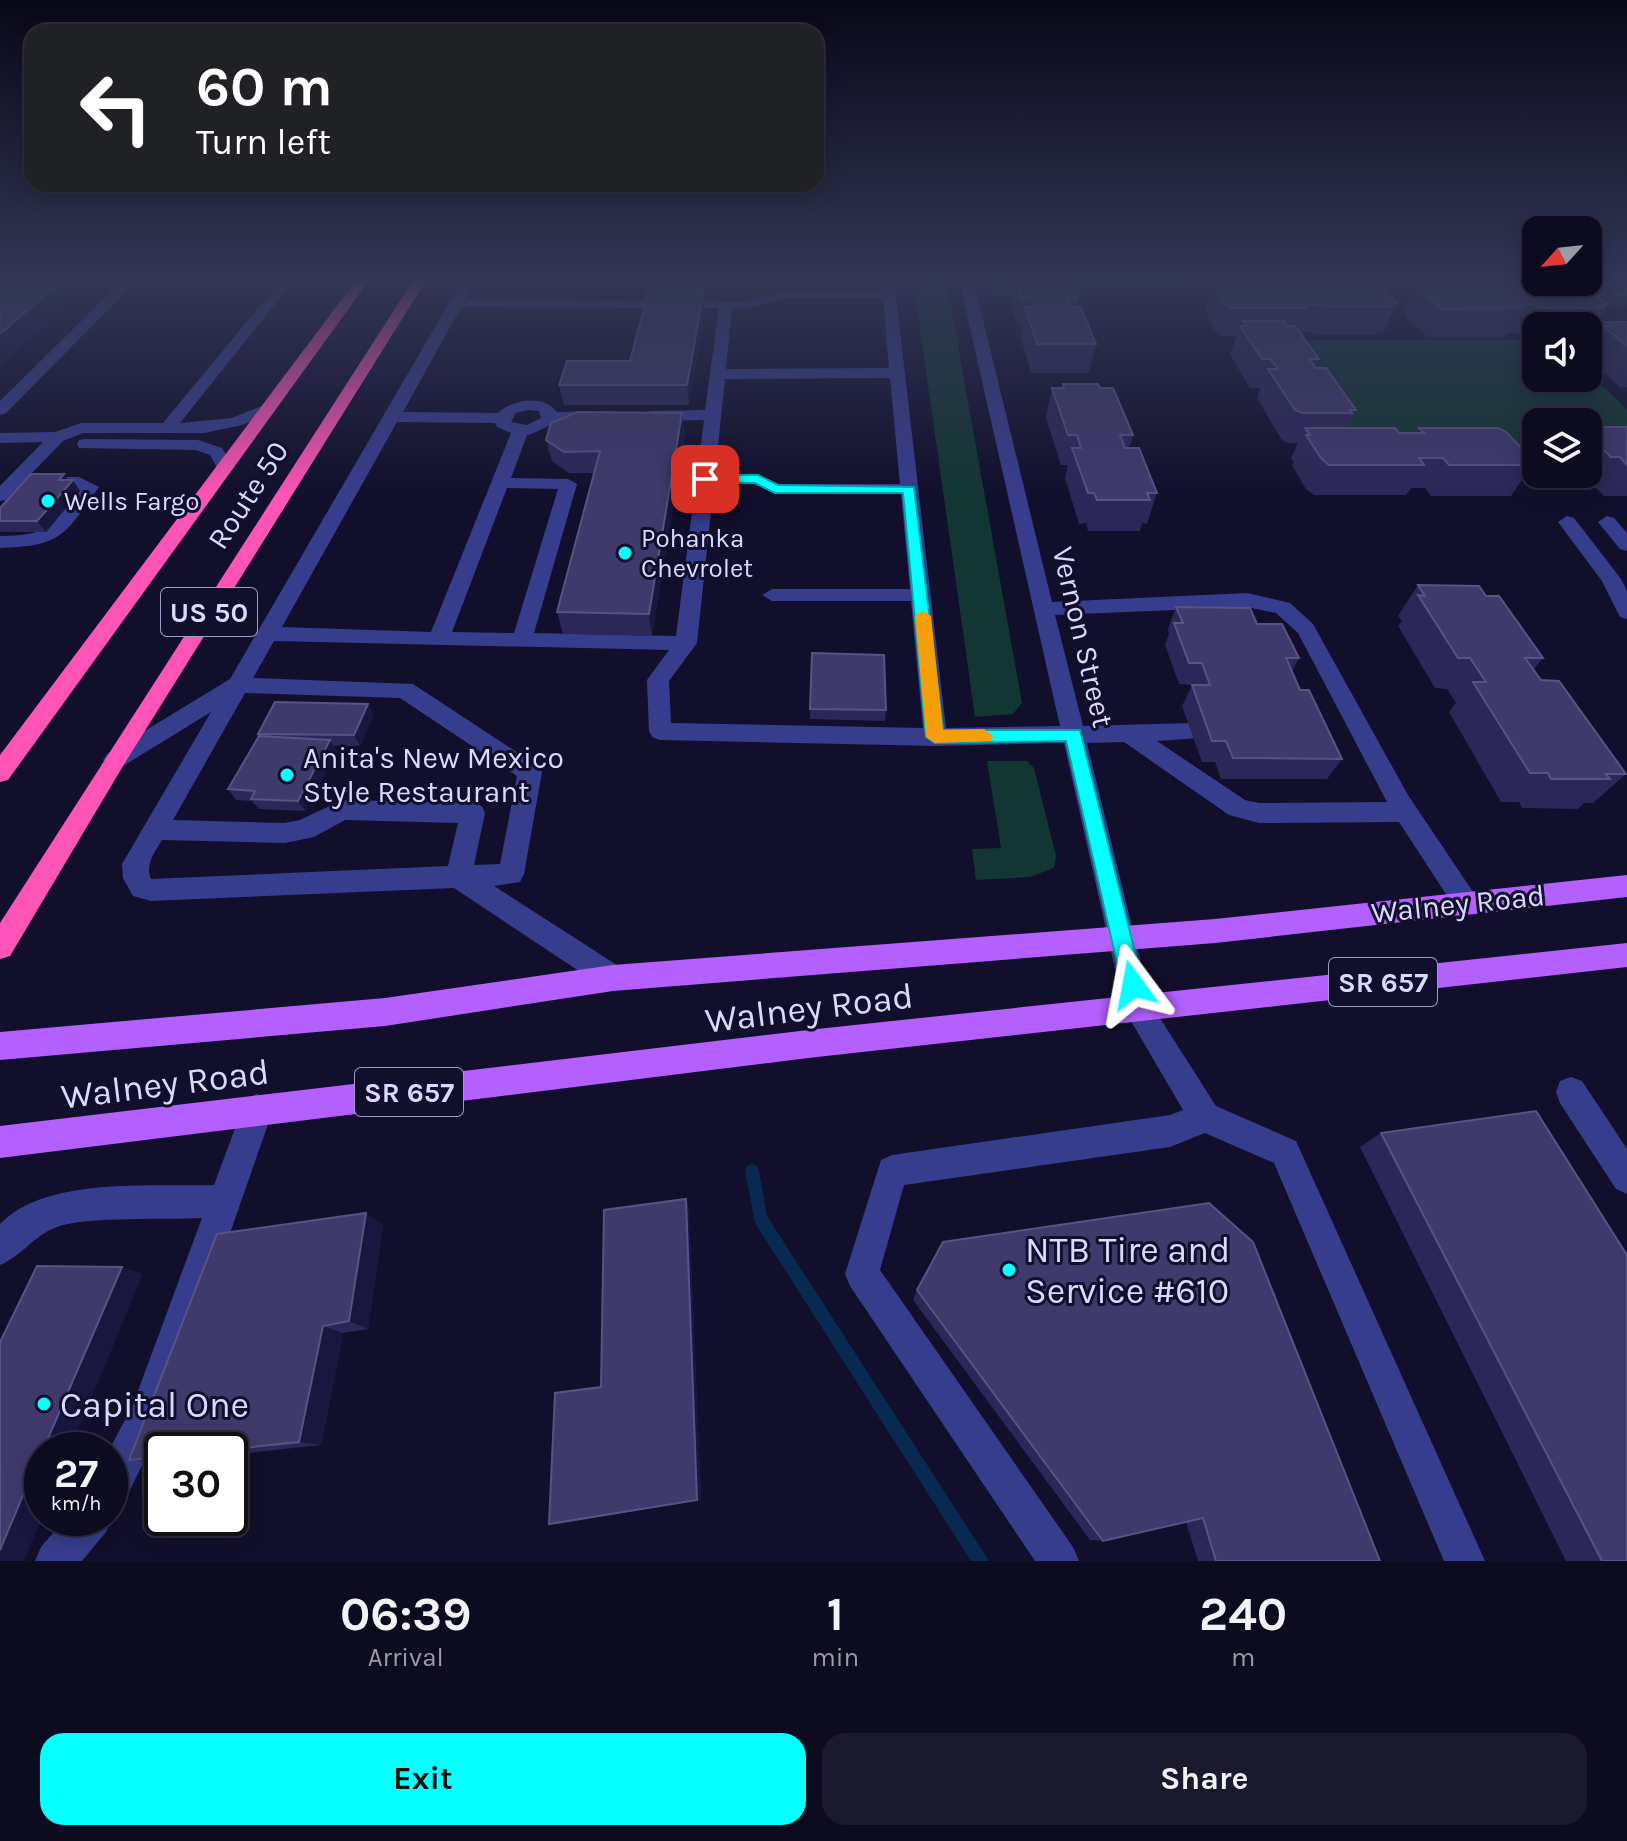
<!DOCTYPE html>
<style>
body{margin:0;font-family:Karla,sans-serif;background:#1b192d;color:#f1f3f6;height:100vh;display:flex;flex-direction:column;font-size:30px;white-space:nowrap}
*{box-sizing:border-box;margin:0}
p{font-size:26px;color:#9a9ba5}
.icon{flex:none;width:44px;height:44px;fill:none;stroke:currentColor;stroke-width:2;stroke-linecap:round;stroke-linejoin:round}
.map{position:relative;height:1561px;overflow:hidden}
.side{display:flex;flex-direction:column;background:#0d0b20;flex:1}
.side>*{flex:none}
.banner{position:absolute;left:24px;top:24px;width:800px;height:168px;border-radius:24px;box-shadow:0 4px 20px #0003,0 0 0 2px #2d2b3e;background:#202124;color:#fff;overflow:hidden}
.needle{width:52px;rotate:243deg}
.tools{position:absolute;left:1522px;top:216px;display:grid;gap:16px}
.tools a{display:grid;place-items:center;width:80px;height:80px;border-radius:16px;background:#0d0b20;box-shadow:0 4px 20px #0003,0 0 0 2px #2d2b3e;font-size:40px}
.speed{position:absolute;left:24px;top:1432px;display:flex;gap:16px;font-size:40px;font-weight:700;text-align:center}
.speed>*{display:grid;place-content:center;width:104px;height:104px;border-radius:50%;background:#0d0b20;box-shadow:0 4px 20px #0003,0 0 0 2px #2d2b3e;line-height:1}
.speed small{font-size:20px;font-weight:400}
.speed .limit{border:4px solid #111;border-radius:12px;background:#fff;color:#111}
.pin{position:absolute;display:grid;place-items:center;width:68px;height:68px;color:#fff;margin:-34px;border-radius:16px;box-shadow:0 4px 12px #0006}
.me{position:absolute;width:88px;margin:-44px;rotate:347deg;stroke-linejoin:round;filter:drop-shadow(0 0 6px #0008)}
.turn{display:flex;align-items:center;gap:28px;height:168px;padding:0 40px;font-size:36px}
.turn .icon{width:104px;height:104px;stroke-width:2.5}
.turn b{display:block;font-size:56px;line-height:68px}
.eta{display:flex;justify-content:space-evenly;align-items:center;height:136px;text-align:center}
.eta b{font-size:48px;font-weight:700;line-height:56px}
.cta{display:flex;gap:16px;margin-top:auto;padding:16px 40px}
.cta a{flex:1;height:92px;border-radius:24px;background:#05ffff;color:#111;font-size:32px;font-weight:700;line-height:92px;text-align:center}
.cta a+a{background:#1b192d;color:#f1f3f6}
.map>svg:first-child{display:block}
.green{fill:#123631}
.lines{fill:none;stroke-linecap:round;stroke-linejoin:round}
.stream{fill:#092a50;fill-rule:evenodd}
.minor{fill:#373d8d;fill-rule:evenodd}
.major{fill:#b460ff;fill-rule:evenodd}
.highway{fill:#ff54b7;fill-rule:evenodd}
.wall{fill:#2c2759}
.shaded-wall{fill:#19163f}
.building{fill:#3f3a6b;stroke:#575382;stroke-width:2}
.route{fill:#05ffff;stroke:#03a6a6;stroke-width:2}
.slow{fill:#f59e0b}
.poi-dot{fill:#05ffff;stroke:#110f2b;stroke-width:3}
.labels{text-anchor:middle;stroke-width:6;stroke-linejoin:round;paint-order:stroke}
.far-poi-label{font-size:26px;fill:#dad9ff;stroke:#110f2b;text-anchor:start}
.shield{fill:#110f2b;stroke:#9e9cbf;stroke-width:2}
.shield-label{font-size:28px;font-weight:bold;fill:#dad9ff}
.street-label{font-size:30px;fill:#dad9ff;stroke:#110f2b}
.poi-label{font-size:30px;fill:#dad9ff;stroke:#110f2b;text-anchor:start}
.near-street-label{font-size:36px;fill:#dad9ff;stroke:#110f2b}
.near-poi-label{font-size:36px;fill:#dad9ff;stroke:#110f2b;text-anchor:start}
</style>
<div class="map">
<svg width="1627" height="1561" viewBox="0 0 1627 1561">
<rect width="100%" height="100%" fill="#110f2b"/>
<!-- green -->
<g class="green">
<path d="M913,279H946L1022,703L1013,714L975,717Z"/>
<path d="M983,279H1185L1191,289H1085V295H987Z"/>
<path d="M1289,340H1536V378H1588V372L1627,409V447H1588V422H1536V447L1361,446Z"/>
<path d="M987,761H1027L1034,768L1056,856L1054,868L1030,877L976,880L972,849L1001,848Z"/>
</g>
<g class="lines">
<!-- stream -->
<path class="stream" d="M752,1164L757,1166L759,1171L767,1216L989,1561H971L755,1223L745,1171L747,1166Z"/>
<!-- minor -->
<g class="minor">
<path d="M124,279H138L6,413L0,415V401Z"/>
<path d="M282,279H295L180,423L232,418L269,403L275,405V411L242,425L204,433H83L63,441L28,477H79L99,487C64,536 62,546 0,548V536C53,535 47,527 79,489L17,488L6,500L0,501V486L43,442L0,443V433L55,432L81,423H163Z"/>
<path d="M463,279H476L466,299L746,301L786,290H882L880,279H894L946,728L1060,726L959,279H973L1052,602L1247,593L1290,603L1313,624L1408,795L1475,895L1479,903L1475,911L1466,914L1457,911L1399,822L1259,823L1229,815L1124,742L1087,743L1151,1004L1216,1106L1296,1141L1485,1561H1444L1274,1163L1205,1133L1170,1147L904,1185L880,1270L1073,1547L1079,1561H1035L850,1286L845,1274L881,1160L892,1155L1170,1115L1183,1110L1124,1009L1064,743L935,746L660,740L652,737L649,731L647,680L669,650L274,641L253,678L413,684L538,766L542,772L524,874L520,882L494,886L623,969L627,978L623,987L613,991L603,987L454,888L151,901L133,896L123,878L122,864L211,712L123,766L115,769L107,766L103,760L107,754L230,679ZM786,298H883L889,368L726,369L732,308L746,309ZM461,307L719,308L705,410L650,411L642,416L650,421L704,420L676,636L534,633L577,484L568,479L511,478L527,435C539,432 549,424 559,422C574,418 593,426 605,416L597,411L557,412C544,394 512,399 498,413L403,412ZM890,378L900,484H779L758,474H715L725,379ZM528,410L539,411L541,418L527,425L511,422L516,413ZM397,422L495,423L497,427L511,433L431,632L282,627ZM714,484H754L775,494H901L910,589H772L762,595L772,601H911L923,728L671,723L669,681L697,643ZM507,488L558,489L514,633L452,632ZM1247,607L1276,613L1298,633L1387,802L1259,803L1245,800L1157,741L1199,738L1202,732L1199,726L1191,723L1083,726L1055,615ZM245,693L400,698L517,776L500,864L474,865L485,813L482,806L473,803L342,800L300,820L285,823L173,820ZM345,820L458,823L448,866L151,879C145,865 154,853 162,840L285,843L314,837Z"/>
<path d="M85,439L198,440L222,448L234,467L231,471H219L210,455L196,450L79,448L77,444L79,440Z"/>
<path d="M1567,516L1574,518L1621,579L1627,591V619L1620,617L1602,581L1558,522Z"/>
<path d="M1607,516L1614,518L1627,533V551L1620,549L1598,522Z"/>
<path d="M1571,1077L1582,1081L1627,1149V1194L1616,1189L1560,1103L1556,1092L1560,1081Z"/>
<path d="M257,1094L268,1099L273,1110L166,1417L124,1502L110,1508L109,1450L132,1407L202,1218C166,1220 87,1216 57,1227C34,1235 22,1256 0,1265V1224C46,1176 152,1187 214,1185L246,1099Z"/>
<path d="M110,1513L112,1518L106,1532L82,1561H35L41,1547L66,1518H110Z"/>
</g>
<!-- major -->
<g class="major">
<path d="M1627,875V897L1215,943L613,991L385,1026L0,1060V1032L385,998L613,965L1215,919Z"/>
<path d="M1627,943V967L817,1057L0,1158V1126L817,1029Z"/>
</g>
<!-- highway -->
<g class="highway">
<path d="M357,279H370L8,780L0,782V755Z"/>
<path d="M414,279H427L123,766L10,956L0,959V923Z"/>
</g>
</g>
<!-- wall -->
<g class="wall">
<path d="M543,279H697L695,288L545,289Z"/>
<path d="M800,279H878L877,287H800Z"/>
<path d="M1012,279H1070L1078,298L1076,307L1096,344L1089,373H1031L1020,335L1022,327H1018L1009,299Z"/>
<path d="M1592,279H1626L1627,280V305H1610L1587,287Z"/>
<path d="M1214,282L1290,287H1302L1304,282L1370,286L1397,303L1384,332H1378L1377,335H1314L1312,332H1300L1319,359L1315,368L1356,410L1347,428L1399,433H1416L1419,428L1534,461L1532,465L1511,496H1431L1425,488H1411L1406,495H1314L1306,489L1292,465L1294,462L1291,458L1298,443H1289L1282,440L1257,398L1260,389L1259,388H1250L1230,354L1237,336H1221L1215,331L1205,310Z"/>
<path d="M1417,283L1509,287L1511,283L1608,305L1589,333H1588V326H1536V337H1522L1518,333H1507L1504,337H1428L1405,317L1406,314L1404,311Z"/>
<path d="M704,289L705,309L689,405H564L559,385L630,361Z"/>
<path d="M1605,322H1627V387H1620L1588,359V347Z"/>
<path d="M1063,384L1100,388L1133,435L1129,448L1157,493L1147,524L1142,523L1140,531H1088L1086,523L1079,524L1065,478L1068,465H1061L1046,418L1052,388H1062Z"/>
<path d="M1589,427H1627V496H1604L1596,488H1588L1575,474H1588Z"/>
<path d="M685,434L652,636L563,634L557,612L595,473H569L552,461L546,440Z"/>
<path d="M68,480L80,491L46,532H0V508Z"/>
<path d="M1418,585L1486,596L1543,658L1533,670L1541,680L1626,774L1593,803H1584L1578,809L1522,808L1519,802H1501L1449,712L1456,703L1447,689L1435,688L1398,626L1402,621L1398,616Z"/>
<path d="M1176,607L1257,624L1299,658L1292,671L1300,690L1342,759L1327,779H1221L1215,762H1202L1182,706L1192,685L1179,684L1165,645L1169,634L1168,629Z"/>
<path d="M812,653L886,710L885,721L810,719Z"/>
<path d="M368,704L374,715L360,746H333L337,751L305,811L259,809L252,801L236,800L228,789L260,737L258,734Z"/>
<path d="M1381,1133L1627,1561H1566L1360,1147Z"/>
<path d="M686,1199L689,1209L701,1500L558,1524H549Z"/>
<path d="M366,1213L383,1225L368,1329L343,1333L321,1445L230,1455V1450H162V1463L129,1460Z"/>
<path d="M917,1290L1380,1561H1198L1186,1522L1103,1541L1090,1540L913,1300Z"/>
</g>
<!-- shaded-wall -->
<g class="shaded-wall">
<path d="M64,279H82L88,288L0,366V334Z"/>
<path d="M82,279H98L88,288Z"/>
<path d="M704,289L705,309L689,405L687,385Z"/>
<path d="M682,413L685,434L652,636L649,614Z"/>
<path d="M64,474L70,482L73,480L80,491L46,532L37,521L59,480Z"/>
<path d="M368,704L374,715L360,746L354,735Z"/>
<path d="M330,740L337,751L305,811L298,801Z"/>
<path d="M686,1199L689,1209L701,1500H697Z"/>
<path d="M366,1213L383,1225L368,1329L349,1321Z"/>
<path d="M122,1267L143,1274L70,1450H43Z"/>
<path d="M323,1326L343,1333L321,1445L299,1442Z"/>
<path d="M42,1453V1517L24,1561H0V1550Z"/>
</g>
<!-- building -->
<g class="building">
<path d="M0,279H64L0,334Z"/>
<path d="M1016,279H1070L1078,298H1067L1071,307H1081L1096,344H1037L1025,307H1034L1031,299H1022Z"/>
<path d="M1596,279H1626L1627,280V295H1617Z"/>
<path d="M1214,282H1286L1290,287H1308L1304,282H1367L1370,286H1381L1397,303H1387L1390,307H1326L1324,304H1304L1306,308H1231L1224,303Z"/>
<path d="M1417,283H1493L1498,287H1516L1511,283H1573L1584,286L1608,305H1601L1604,308H1539L1535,305H1517L1521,308L1442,309L1419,289L1422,288Z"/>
<path d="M649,289H704L687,385H559L567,361H630Z"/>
<path d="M1243,321H1284L1286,326H1295L1319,359H1309L1316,368H1326L1356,410H1350L1352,413H1303L1295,410L1268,369H1278L1270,359H1262L1240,326H1247Z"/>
<path d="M1605,322H1627V346L1603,326H1611Z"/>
<path d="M1063,384H1098L1100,388H1113L1133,435H1120L1125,448H1139L1157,493H1147L1150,500H1097L1094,493H1088L1072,448H1081L1077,435H1068L1052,388H1064Z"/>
<path d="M578,412L682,413L649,614L557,612L600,451L564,452L546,440L551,423Z"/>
<path d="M1589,427H1627V465L1620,457H1611L1589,436H1597Z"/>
<path d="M1305,428H1395L1399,433H1424L1419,428H1498L1506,432L1534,461H1528L1532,465H1449L1443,458H1419L1424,465H1329L1321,458L1306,435H1310Z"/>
<path d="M31,474H64L59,480H73L37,521H0V508Z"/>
<path d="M1418,585L1479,586L1486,596H1499L1543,658H1525L1541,680L1559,681L1626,774H1606L1610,779H1551L1548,773H1530L1473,682H1486L1470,658H1458L1418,595L1425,596Z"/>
<path d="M1176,607L1250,608L1257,624H1282L1299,658H1286L1300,690H1309L1342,759L1233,758L1226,741H1212L1192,685H1210L1202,663H1189L1174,623H1183Z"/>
<path d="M812,653L884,655L886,710L810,709Z"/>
<path d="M275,702L368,704L354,735L258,734Z"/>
<path d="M259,736L330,740L298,801L251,799L255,791L228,789Z"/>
<path d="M1536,1111L1627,1255V1561H1602L1381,1133Z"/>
<path d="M686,1199L697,1500L549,1524L555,1393L601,1387L604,1210Z"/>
<path d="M1209,1203L1253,1242L1380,1561H1216L1203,1518L1103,1541L917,1290L943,1242Z"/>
<path d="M366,1213L349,1321L323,1326L299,1442L225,1450H162V1457L129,1460L217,1234Z"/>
<path d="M37,1266L122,1267L43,1450H42L0,1550V1342Z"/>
</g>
<!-- sky -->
<linearGradient id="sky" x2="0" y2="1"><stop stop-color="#090818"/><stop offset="0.56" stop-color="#323755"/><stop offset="1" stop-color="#323755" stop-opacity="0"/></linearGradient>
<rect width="1627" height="498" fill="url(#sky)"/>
<!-- route -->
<path class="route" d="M705,475H758L778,485L914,487L943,730H1080L1143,985L1140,992L1133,995L1125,992L1122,985L1066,741L935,743L926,737L903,493H775L755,483L700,482V476Z"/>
<!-- slow -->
<path class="slow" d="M923,611L931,616L943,730L984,729L993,736L991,741L935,743L926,737L915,616Z"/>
<!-- markers -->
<g class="poi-dot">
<circle cx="48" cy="501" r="8"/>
<circle cx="625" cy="553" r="8"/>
<circle cx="287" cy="775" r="8"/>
<circle cx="1009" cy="1270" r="8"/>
<circle cx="44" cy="1404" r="8"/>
</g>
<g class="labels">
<!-- far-poi labels -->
<g class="far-poi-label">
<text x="64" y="510">Wells Fargo</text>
<text x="641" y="547">Pohanka<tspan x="641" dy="30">Chevrolet</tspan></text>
</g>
<!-- shield labels -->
<g class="shield">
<rect x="161" y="588" width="96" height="48" rx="6"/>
<rect x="1329" y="958" width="108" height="48" rx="6"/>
<rect x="355" y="1068" width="108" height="48" rx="6"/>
</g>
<g class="shield-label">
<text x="209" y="622">US 50</text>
<text x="1383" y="992">SR 657</text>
<text x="409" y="1102">SR 657</text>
</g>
<!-- street labels -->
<g class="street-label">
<text transform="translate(248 495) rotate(-57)" y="10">Route 50</text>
<text transform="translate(1083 637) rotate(77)" y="10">Vernon Street</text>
<text transform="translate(1458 904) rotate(-6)" y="10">Walney Road</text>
</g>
<!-- poi labels -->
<g class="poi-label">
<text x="303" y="768">Anita's New Mexico<tspan x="303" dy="34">Style Restaurant</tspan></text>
</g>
<!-- near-street labels -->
<g class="near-street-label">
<text transform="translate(809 1007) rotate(-7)" y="13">Walney Road</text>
<text transform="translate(165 1083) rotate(-7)" y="13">Walney Road</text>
</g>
<!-- near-poi labels -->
<g class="near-poi-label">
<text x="1025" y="1262">NTB Tire and<tspan x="1025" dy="41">Service #610</tspan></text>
<text x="60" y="1417">Capital One</text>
</g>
</g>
</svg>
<div class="tools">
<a><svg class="needle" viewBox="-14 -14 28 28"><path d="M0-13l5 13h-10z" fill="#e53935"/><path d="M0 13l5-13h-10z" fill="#9a9ba5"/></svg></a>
<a><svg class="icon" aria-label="sound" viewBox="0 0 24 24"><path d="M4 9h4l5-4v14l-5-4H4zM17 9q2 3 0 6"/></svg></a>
<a><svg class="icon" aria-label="layers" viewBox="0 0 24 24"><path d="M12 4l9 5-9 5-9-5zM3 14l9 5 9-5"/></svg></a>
</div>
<div class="speed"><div>27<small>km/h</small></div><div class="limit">30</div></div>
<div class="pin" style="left:705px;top:479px;background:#d93025"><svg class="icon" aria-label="arrive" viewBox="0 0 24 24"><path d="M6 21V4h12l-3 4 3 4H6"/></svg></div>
<svg class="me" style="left:1133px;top:985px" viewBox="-20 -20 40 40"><path d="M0-17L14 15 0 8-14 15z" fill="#05ffff" stroke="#fff" stroke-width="4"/></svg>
<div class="banner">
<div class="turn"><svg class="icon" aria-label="left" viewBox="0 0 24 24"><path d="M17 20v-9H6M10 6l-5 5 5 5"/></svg><div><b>60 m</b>Turn left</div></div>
</div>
</div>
<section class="side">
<div class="eta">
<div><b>06:39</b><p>Arrival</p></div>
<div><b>1</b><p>min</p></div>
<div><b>240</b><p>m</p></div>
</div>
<div class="cta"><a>Exit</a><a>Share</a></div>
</section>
